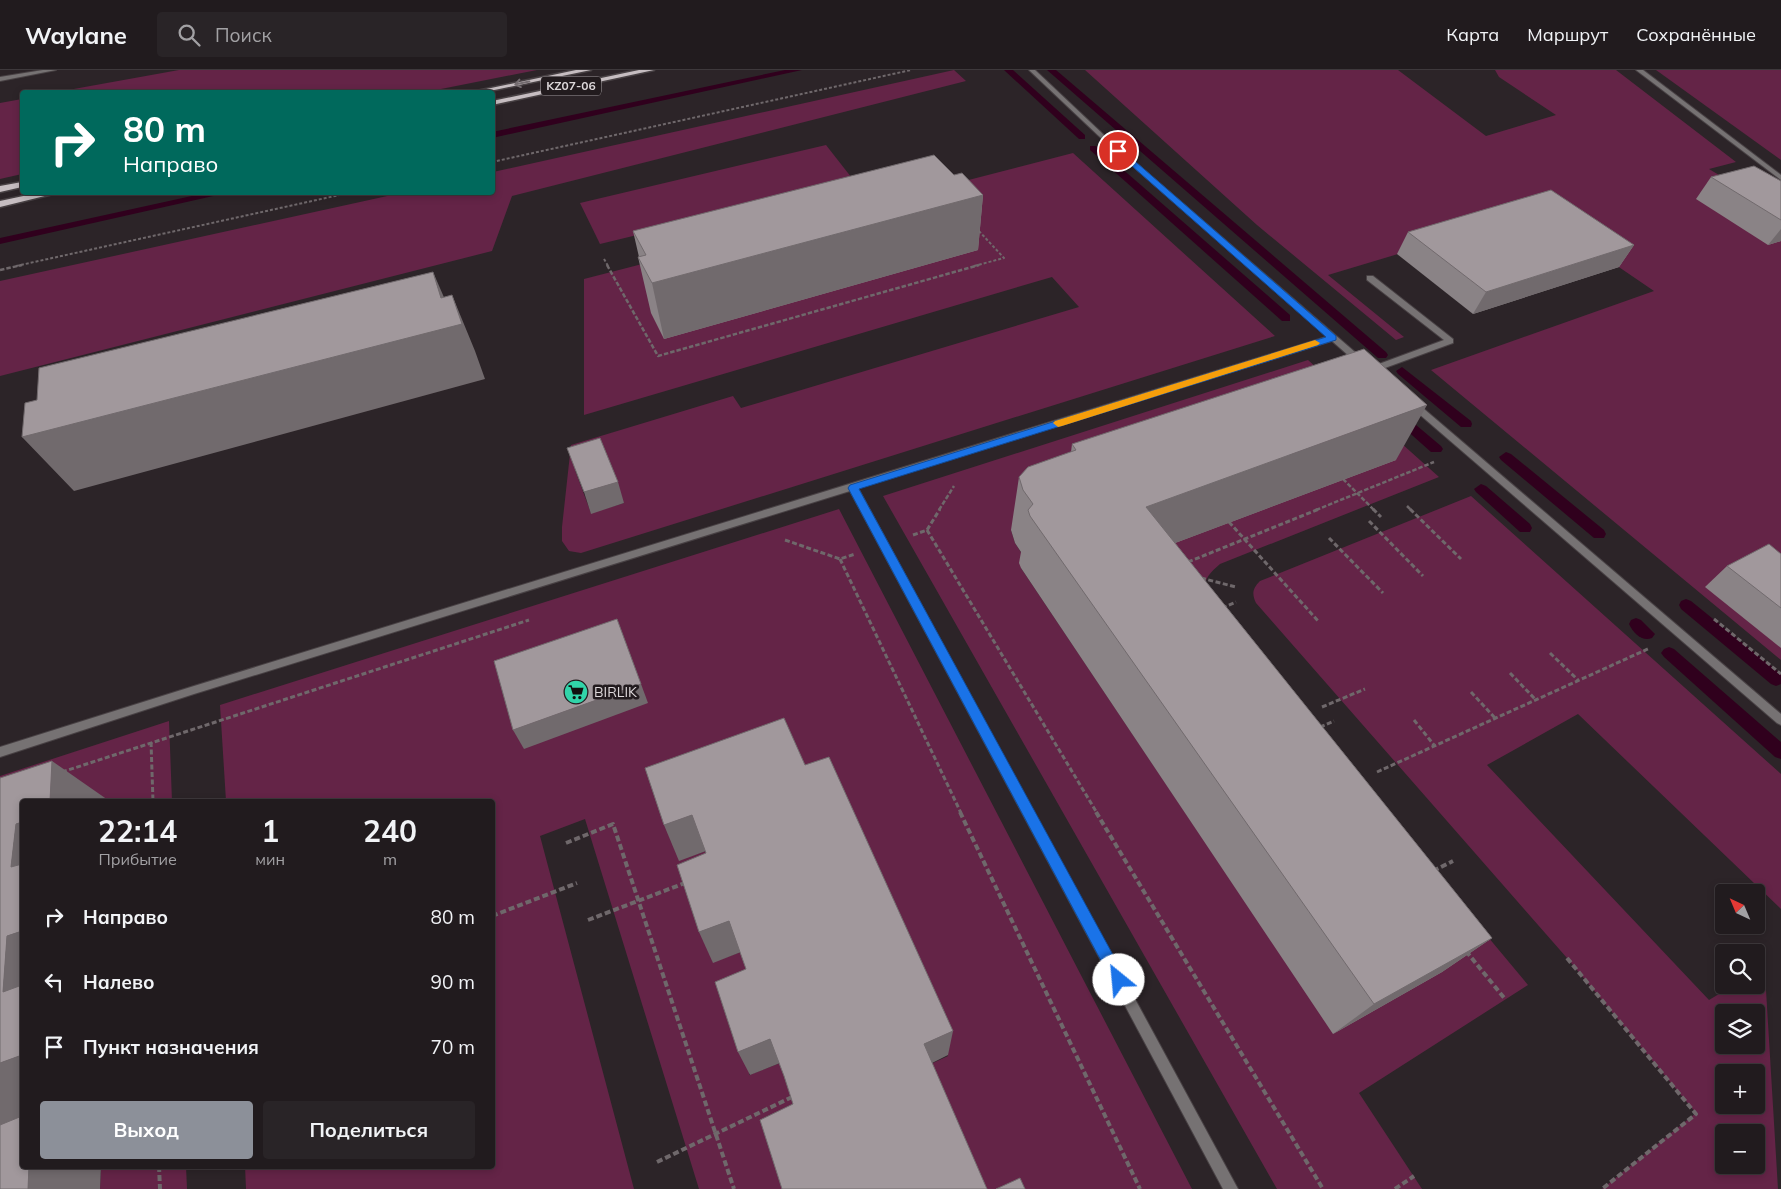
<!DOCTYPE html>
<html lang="ru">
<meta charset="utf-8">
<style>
body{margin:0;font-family:Mulish,sans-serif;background:#292427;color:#f1f3f6;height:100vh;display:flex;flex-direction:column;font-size:19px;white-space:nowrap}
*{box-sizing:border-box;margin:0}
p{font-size:16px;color:#a2a1a4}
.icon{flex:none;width:28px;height:28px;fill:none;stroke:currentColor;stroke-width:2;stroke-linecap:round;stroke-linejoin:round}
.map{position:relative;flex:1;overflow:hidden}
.details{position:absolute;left:20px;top:729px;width:475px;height:370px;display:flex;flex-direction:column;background:#211b1e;border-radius:5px;box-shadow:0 2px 8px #0003,0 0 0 1px #3e393c}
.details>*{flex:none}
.hud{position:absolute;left:20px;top:20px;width:475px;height:105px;border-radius:5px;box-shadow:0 2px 8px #0003,0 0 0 1px #3e393c;background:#00695c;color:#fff;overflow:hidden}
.needle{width:32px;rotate:316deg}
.buttons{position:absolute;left:1715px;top:814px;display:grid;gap:10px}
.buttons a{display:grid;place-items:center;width:50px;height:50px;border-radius:5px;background:#211b1e;box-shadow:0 2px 8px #0003,0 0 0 1px #3e393c;font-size:25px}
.pin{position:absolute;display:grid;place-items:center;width:42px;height:42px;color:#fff;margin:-21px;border:2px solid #fff;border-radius:50%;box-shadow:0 1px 5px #0007}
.me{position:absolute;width:55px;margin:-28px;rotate:332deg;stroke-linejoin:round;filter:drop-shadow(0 0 4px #0008)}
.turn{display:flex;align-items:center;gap:18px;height:105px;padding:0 20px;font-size:22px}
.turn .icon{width:65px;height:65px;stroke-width:2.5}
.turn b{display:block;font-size:35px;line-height:42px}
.eta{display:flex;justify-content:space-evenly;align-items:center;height:85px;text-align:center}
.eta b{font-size:30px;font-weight:700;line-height:35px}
.button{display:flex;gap:10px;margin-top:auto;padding:10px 20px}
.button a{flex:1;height:58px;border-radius:5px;background:#8c9099;color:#fff;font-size:20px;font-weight:700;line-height:58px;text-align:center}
.button a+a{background:#292427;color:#f1f3f6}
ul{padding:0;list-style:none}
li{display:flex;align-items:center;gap:15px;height:65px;padding:0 20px}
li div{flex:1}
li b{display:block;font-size:19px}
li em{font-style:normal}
header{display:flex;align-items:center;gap:30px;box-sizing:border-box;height:70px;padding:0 25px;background:#211b1e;border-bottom:1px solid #3e393c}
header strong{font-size:24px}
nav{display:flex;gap:28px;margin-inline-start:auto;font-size:18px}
.search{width:350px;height:45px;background:#292427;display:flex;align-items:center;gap:12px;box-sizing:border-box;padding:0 18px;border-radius:5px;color:#a2a1a4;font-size:19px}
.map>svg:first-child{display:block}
.green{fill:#642447;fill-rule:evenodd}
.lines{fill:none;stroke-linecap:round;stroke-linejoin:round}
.stream{fill:#30001d;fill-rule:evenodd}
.service-casing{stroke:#484144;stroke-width:2}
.minor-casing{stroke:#484144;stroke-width:2}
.tertiary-casing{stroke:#484144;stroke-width:2}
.primary-casing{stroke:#484144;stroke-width:3}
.path-far3{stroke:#6f686b;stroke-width:2;stroke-dasharray:3 2;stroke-linecap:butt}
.path-far2{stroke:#6f686b;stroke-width:2.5;stroke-dasharray:4.5 2;stroke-linecap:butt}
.path-far1{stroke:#6f686b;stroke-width:3;stroke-dasharray:5 2.5;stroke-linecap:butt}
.path{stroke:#6f686b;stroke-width:4;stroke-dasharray:6 3;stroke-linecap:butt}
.service{fill:#767273;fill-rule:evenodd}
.minor{fill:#767273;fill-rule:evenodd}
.tertiary{fill:#767273;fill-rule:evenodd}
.primary{fill:#c6bdc1;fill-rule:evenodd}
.wall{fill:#8a8386}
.shaded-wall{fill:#716a6d}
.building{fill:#a1989c;stroke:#716a6d}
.oneway{stroke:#746c70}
.route{fill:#1a73e8;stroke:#114b97}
.slow{fill:#f59e0b}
.labels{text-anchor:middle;stroke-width:5;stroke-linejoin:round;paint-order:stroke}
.shield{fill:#221b1e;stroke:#a59fa2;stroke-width:1}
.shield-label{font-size:12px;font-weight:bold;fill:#ddd8da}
.poi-label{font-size:14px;fill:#ddd8da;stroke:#221b1e;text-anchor:start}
</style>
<header>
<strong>Waylane</strong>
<div class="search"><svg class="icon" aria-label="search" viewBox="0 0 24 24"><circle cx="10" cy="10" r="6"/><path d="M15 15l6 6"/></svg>Поиск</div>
<nav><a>Карта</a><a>Маршрут</a><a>Сохранённые</a></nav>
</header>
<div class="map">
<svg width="1781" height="1119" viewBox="0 0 1781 1119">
<rect width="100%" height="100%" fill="#2c2428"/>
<!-- green -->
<g class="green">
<path d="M179,0H537L426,22H57Z"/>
<path d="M954,0L966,11L512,126L492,181L0,306V211L401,123L492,122L493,102Z"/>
<path d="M1085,0H1398L1486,66L1556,45L1499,7L1495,0H1616L1736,92L1709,99L1739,117L1781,171V590L1431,300L1654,221L1538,142L1328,205L1404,267L1396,270L1257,155Z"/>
<path d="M1656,0H1781V90Z"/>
<path d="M22,29V104L0,109V33Z"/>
<path d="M826,75L855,112L600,174L580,133Z"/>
<path d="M1073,83L1275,266L581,483L569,481L562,471V457L571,375L733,326L741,338L1079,237L1052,207L584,345V209ZM575,400L624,433L591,443Z"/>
<path d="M1308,290L1439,407L1220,494C1208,504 1200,514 1206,529L1528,915L1359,1023L1422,1119H1277L883,426ZM1011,460L1333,963L1021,498L1024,487L1015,473Z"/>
<path d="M1471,426L1781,704V839L1578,644L1487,695L1709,930L1734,915H1756V910L1766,920L1778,1119H1602L1696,1043L1567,888L1256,533C1252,524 1252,519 1260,511ZM1724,942H1756V975H1724ZM1724,1002H1756V1035H1724ZM1756,1062V1095H1724V1062Z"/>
<path d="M839,439L1192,1119H973L922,998L948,986L833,726L679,790L706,781L713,892L741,882L757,928L749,1005L780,993L801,1053L787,1119H699L585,749L540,766L634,1119H246L245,1096H492V731H226L220,635Z"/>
<path d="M169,651L172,731H22L0,767V706Z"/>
<path d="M101,1096H186L187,1119H100Z"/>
</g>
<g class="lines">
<!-- stream -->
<g class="stream">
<path d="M785,0H802L492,68V62Z"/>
<path d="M1004,0H1013L1085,65V69H1079Z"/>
<path d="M1047,0H1056L1386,282L1388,285L1386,288H1378Z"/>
<path d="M1090,76H1096L1290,245V251H1282L1090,80Z"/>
<path d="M210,122H231L0,174V168Z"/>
<path d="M1402,297L1471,351L1472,354L1471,357H1461L1398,304L1396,301Z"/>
<path d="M1399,343L1403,344L1441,376L1443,379L1441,382H1431L1395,350L1393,347Z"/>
<path d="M1506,382L1511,384L1604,460L1606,464L1604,468H1594L1501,390L1499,387Z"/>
<path d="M1481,414L1486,416L1530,454L1532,458L1530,462H1520L1476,422L1474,419Z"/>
<path d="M1686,529L1691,531L1781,604V614L1776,616L1771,614L1681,539L1679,535L1681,531Z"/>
<path d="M1636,548L1641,550L1655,564L1652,568C1642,572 1633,563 1629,554L1631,550Z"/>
<path d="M1669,577L1674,579L1781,672V689L1775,687L1664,587L1661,583L1664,579Z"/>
</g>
<!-- service casing -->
<g class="service-casing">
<g id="service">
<path d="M43,0H56L0,11V7Z"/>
<path d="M1636,0H1643L1781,105V110Z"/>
<path d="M1367,206H1373L1453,269V273L1374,302H1368V298L1444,270L1367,210Z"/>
</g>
</g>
<!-- minor casing -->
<g class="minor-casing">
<path id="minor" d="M1329,266H1332L1336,268L1335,270L858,418L1238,1119H1223L850,421L194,624L0,687V677L194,616Z"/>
</g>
<!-- tertiary casing -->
<g class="tertiary-casing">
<g id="tertiary">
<path d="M1029,0H1035L1106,67L1363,289V293H1357L1102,69Z"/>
<path d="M1414,332L1417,333L1781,644V655L1777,653L1411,337L1410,335Z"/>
</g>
</g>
<!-- primary casing -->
<g class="primary-casing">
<g id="primary">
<path d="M576,0H591L485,22H472Z"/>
<path d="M639,0H654L492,35V31Z"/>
<path d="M22,112V117L0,122V116Z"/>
<path d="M42,122H61L0,137V131Z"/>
</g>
</g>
<!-- path-far3 -->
<g class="path-far3">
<path d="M492,92L911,0"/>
<path d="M604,189L608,196"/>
<path d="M16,196L353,122"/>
<path d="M974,196L1004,188L978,160"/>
</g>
<!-- path-far2 -->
<g class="path-far2">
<path d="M607,195L658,286L979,195"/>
<path d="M0,200L22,195"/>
<path d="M1343,409L1374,440"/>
<path d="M1407,436L1411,440"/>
<path d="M939,440L954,416"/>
<path d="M1316,440L1434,392"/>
</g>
<!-- path-far1 -->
<g class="path-far1">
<path d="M1373,439L1381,447"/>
<path d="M1410,439L1461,489"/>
<path d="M1369,451L1423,506"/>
<path d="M1229,452L1319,552"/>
<path d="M927,460L1097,743"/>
<path d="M913,465L927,460L940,439"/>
<path d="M1329,468L1383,523"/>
<path d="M785,470L840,489L855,484"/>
<path d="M840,489L961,743"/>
<path d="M1188,492L1319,439"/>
<path d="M1201,508L1236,517"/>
<path d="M1222,538L1236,532"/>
<path d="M1714,549L1781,604"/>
<path d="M1550,583L1578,610"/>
<path d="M1510,603L1535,629"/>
<path d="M1471,622L1495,648"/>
<path d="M1322,637L1365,619"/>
<path d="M1414,650L1434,675"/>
<path d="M1320,657L1334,651"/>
<path d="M151,672L153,731"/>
<path d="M62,702L529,550"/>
<path d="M1377,702L1650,578"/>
</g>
<!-- path -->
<g class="path">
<path d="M960,742L1140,1119"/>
<path d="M1096,742L1323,1119"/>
<path d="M566,773L613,754L734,1119"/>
<path d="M1433,801L1453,791"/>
<path d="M492,846L577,813"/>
<path d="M588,850L685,813"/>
<path d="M1466,881L1505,929"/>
<path d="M1567,888L1696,1044L1602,1119"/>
<path d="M657,1092L792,1027"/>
<path d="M159,1096L160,1119"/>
<path d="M1395,1119L1414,1106"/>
</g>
<!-- service -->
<use href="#service" class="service"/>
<!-- minor -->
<use href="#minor" class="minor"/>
<!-- tertiary -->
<use href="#tertiary" class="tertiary"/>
<!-- primary -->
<use href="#primary" class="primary"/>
</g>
<!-- wall -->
<g class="wall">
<path d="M954,105L983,125L978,180L664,269L651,243L638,187H639L633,161Z"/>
<path d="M1711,107L1781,111V171L1768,175L1696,129Z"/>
<path d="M1408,162L1634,175L1619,197L1473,244L1397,184Z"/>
<path d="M1072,374L1396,390L1175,473L1492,868L1442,902L1333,964L1021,498L1019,493L1021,482L1015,473L1011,460L1019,407L1071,382Z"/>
<path d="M1781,484V578L1705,517L1727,496Z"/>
</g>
<!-- shaded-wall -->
<g class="shaded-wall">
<path d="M983,125L978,180L664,269L652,213Z"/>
<path d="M1781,159V171L1768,175Z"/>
<path d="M1634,175L1619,197L1473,244L1486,222Z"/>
<path d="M433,202L456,255L452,225L475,281L485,309L74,421L22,367L441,228Z"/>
<path d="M1427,335L1396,390L1130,490L1146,437Z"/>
<path d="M618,412L624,433L591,444L584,422Z"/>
<path d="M641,614L648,633L524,679L513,660Z"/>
<path d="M52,691L108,730V731H50Z"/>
<path d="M692,745L706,781L679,791L664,755Z"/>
<path d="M22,752V803L11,797L16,754Z"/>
<path d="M729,851L741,882L713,893L699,862Z"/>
<path d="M22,861V930L3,922L7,866Z"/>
<path d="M1492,868L1442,902L1333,964L1374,934Z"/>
<path d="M953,961L948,985L922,998L924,974Z"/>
<path d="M770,969L780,993L750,1005L738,982Z"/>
<path d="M22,985V1065L0,1060V993Z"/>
<path d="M29,1096H101L100,1119H28Z"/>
</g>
<!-- building -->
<g class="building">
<path d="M934,85L954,105L962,103L983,125L652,213L638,187L646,185L633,161Z"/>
<path d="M1754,96L1781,111V150L1711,107Z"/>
<path d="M1551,120L1634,175L1486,222L1408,162Z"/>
<path d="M433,202L441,228L452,225L462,254L22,367L25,333L37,330L39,298Z"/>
<path d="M1364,279L1427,335L1146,437L1492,868L1374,934L1030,446L1028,440L1033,434L1023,420L1019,407L1028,397L1076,380L1072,374Z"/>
<path d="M600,368L618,412L584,422L567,378Z"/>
<path d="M1769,474L1781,484V538L1727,496Z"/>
<path d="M617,549L641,614L513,660L494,591Z"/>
<path d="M784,648L805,695L829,687L953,961L924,974L987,1119H782L760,1050L793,1034L784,1006L770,969L738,982L715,912L746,899L729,851L699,862L677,795L706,783L692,745L664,755L645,698Z"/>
<path d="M52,691L50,731H22V752L16,754L11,797L22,794V861L7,866L3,922L22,915V985L0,993V708Z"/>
<path d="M22,1046V1096H29L28,1119H0V1055Z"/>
<path d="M1020,1108L1025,1119H996Z"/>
</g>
<!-- one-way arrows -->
<defs><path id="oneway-shaft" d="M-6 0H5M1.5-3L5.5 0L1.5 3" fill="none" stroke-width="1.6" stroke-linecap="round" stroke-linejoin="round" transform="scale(1.25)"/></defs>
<use class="oneway" href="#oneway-shaft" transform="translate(522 13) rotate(169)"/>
<!-- route -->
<path class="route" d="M1116,79H1121L1336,266V270L859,419L1124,905L1126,910L1124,915L1119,917L1114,915L848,418L850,415L1326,267L1116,82Z"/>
<!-- slow -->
<path class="slow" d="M1315,270L1320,273L1318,275L1062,356L1058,357L1053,353L1055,351Z"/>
<!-- icons -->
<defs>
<g id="supermarket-disc" transform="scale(1.25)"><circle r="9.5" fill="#31d4a9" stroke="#221b1e"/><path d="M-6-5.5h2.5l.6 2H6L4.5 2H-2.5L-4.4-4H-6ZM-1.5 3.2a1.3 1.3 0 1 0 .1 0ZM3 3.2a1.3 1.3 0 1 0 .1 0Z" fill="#111"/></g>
</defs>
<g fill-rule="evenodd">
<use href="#supermarket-disc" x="576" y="622"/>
</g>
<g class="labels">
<!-- shield labels -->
<rect class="shield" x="541" y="6.5" width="60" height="19" rx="4"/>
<g class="shield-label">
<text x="571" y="20">KZ07-06</text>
</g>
<!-- poi labels -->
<g class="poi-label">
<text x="594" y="627">BIRLIK</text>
</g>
</g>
</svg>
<div class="buttons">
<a><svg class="needle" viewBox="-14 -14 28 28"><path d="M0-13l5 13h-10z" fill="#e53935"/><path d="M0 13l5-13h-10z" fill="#a2a1a4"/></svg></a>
<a><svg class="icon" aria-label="search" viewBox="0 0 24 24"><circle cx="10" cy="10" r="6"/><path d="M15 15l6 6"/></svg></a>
<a><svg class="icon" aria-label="layers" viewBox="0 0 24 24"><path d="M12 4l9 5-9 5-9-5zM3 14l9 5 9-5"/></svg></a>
<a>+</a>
<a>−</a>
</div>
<div class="pin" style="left:1118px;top:81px;background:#d93025"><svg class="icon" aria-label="arrive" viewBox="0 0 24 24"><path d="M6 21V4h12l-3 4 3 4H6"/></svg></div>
<svg class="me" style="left:1119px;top:910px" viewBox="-20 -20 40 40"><circle r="19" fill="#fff"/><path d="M0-13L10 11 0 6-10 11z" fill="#1a73e8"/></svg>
<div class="hud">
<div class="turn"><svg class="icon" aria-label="right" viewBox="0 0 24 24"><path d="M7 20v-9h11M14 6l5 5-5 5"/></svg><div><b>80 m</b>Направо</div></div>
</div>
<section class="details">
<div class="eta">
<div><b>22:14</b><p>Прибытие</p></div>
<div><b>1</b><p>мин</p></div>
<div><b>240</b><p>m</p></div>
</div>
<ul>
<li><svg class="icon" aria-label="right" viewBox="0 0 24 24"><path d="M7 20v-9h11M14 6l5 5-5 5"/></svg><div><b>Направо</b></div><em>80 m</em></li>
<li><svg class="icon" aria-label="left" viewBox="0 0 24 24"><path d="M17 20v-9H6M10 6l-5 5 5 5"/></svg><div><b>Налево</b></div><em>90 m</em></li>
<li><svg class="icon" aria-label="arrive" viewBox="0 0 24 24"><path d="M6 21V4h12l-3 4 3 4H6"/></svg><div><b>Пункт назначения</b></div><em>70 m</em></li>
</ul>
<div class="button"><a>Выход</a><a>Поделиться</a></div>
</section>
</div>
